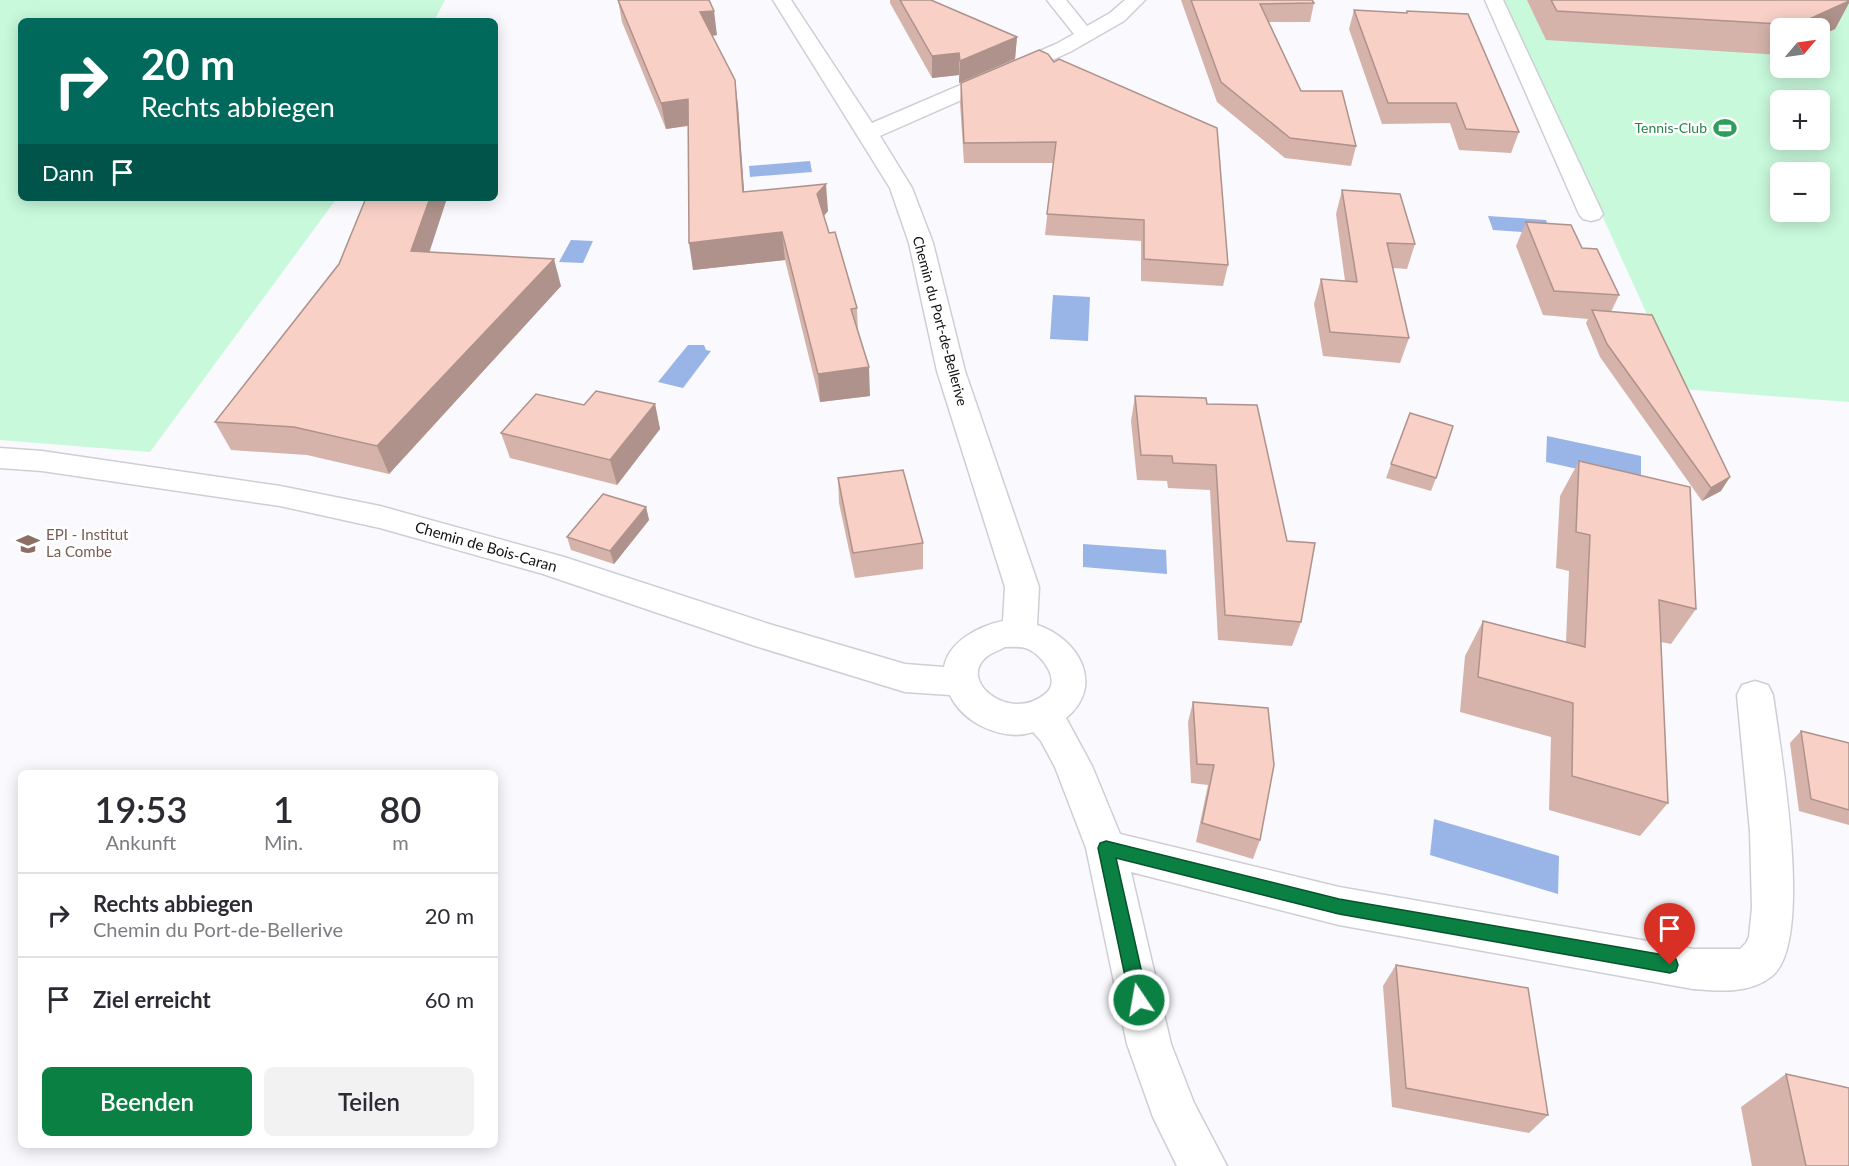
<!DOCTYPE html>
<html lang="de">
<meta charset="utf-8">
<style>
body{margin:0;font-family:Lato,sans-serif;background:#f2f2f3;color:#2b2b33;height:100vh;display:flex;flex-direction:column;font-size:22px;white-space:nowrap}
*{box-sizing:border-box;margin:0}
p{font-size:20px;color:#7c7c81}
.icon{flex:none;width:33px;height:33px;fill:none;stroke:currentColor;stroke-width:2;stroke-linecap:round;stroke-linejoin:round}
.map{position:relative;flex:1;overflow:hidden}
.details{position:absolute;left:18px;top:770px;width:480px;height:378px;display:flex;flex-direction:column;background:#fff;border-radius:9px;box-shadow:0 3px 15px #0003}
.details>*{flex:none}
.top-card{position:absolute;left:18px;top:18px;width:480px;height:183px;border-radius:9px;box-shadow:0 3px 15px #0003;background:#00695c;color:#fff;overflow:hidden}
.needle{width:39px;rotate:61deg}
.tools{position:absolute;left:1770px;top:18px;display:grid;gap:12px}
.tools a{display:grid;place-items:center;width:60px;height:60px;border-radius:9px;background:#fff;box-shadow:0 3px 15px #0003;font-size:30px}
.pin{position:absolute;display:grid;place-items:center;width:51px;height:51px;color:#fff;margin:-62px -26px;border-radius:50% 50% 50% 0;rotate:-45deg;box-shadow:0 0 6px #0007}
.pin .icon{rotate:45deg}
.me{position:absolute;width:66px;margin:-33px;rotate:348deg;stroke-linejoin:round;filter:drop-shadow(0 0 4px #0008)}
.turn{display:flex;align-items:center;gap:21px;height:126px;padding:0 24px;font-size:27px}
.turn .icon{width:78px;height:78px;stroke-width:2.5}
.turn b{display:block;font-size:42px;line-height:51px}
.then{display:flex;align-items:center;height:57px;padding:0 24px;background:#0003;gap:12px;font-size:22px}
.eta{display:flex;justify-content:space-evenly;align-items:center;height:102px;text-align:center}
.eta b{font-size:36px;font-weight:600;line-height:42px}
.primary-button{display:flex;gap:12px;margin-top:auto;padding:12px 24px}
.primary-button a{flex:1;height:69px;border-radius:9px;background:#0b8043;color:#fff;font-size:24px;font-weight:600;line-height:69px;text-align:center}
.primary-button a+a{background:#f2f2f3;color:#2b2b33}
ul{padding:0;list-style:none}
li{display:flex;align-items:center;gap:18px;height:84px;padding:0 24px;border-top:2px solid #e1e1e2}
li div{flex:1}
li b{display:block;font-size:22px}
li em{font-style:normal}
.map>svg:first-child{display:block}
.green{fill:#c8f9db;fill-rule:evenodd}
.water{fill:#99b4e6}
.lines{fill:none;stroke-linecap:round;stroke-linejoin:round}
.minor-casing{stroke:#cecfd5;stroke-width:3}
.minor{fill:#fff;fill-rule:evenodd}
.wall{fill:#d5b3aa}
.shaded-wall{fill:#ae928b}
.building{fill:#f8d0c6;stroke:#ae928b;stroke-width:1.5}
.route{fill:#0b8043;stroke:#07532c;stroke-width:1.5}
.labels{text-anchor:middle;stroke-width:5;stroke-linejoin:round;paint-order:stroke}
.far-leisure-label{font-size:14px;fill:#27864d;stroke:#fff;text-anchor:end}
.far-street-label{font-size:14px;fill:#111113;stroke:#fff}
.education-label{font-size:15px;fill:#785e54;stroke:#fff;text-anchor:start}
.street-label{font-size:15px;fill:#111113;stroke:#fff}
</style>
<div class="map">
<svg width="1849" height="1166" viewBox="0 0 1849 1166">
<rect width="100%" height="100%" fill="#f9f9fe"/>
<!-- green -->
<g class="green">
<path d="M0,0H445L434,21H21V198H337L150,452L0,440Z"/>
<path d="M1504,0H1849V402L1681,389ZM1780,28H1820V68H1780ZM1780,100H1820V140H1780ZM1780,172H1820V212H1780Z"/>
</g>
<!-- water -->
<g class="water">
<path d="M810,161L812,172L750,177L749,166Z"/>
<path d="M1488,216L1546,220L1551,234L1493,230Z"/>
<path d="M571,240L593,241L583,263L559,262Z"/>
<path d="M1053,295L1090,297L1088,341L1050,339Z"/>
<path d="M696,345H704L706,350L711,351L683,388L658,382L688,345Z"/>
<path d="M1547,436L1641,456V483L1546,462Z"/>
<path d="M1083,544L1166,550L1167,574L1083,567Z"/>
<path d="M1434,819L1559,856L1558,894L1430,855Z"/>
</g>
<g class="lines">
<!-- minor casing -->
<g class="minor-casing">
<g id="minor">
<path d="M773,0H791L872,123L1056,44L1074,34L1047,0H1066L1087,26L1110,13L1125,0H1145L1124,21L1070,52L880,136L912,188L933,243L965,371L1039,587L1037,625C1078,638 1106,685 1066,718L1092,766L1120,834L1339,887L1693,949H1740L1746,943L1749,937L1752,908L1750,831L1737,695L1742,685L1755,681L1768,685L1773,695C1780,748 1815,942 1772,976C1750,994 1719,991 1693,989L1339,925L1131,872L1171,1044L1194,1103L1227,1166H1177L1153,1117L1127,1044L1086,848L1055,767L1041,741L1033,732C1003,742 963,723 950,695L905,692L752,645L543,574L380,528L280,506L42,471L0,468V448L42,451L280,486L380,506L564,557L769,624L905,664L944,667C949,641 979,626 1003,621L1005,587L937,371L909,243L890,188ZM1005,647C1013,647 1022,646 1028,649C1043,656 1062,681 1045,694C1009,724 954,679 989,655C994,652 1000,650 1005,647Z"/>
<path d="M1485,0H1503L1603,214L1599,219L1591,221L1583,219L1579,214Z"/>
</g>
</g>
<!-- minor -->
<use href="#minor" class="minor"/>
</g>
<!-- wall -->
<g class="wall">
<path d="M618,0L717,35L712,36L738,106L744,192L828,211L824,216L829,233L857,308L858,332L870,396L820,402L785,260L693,270L688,126L666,129L622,22Z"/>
<path d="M890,0H931L1017,37L1015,59L959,83V75L932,78L890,3Z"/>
<path d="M1181,0H1312L1314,3L1310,22H1269L1301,91L1356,146L1351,166L1285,158L1217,102Z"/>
<path d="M1527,0H1849V3L1835,29L1820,36V28H1780V55L1546,40Z"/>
<path d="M1354,10L1406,13L1407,11L1519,132L1511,153L1459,150L1450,123L1382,124L1349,29Z"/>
<path d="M1054,62L1228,265L1223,286L1141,281V241L1045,235L1053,163H964L960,103L961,83Z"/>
<path d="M1342,190L1415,244L1407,269L1393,268L1409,338L1400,363L1323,356L1314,304L1321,279L1345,281L1336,214Z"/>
<path d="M366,198H447L429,252L561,286L389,474L307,455L231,450L215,422L339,264Z"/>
<path d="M1526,222L1582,248L1619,295L1611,312L1721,491L1702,501L1600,357L1586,323L1588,319L1543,315L1516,246Z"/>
<path d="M1135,396L1207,404L1301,622L1292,646L1218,640L1210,490L1168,488L1167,481L1137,480L1131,421Z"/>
<path d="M655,404L660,429L617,485L510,458L501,433L584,405Z"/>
<path d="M1410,413L1436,478L1431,491L1386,478Z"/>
<path d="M1579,461L1696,609L1671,644L1661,642L1668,803L1640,836L1549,810L1551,737L1460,712L1465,656L1483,621L1566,642L1569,571L1556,568L1560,496Z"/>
<path d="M838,478L923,543V569L855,578L839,503Z"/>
<path d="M646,507L649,520L614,564L571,550L567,537Z"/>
<path d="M1193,702L1260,840L1253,859L1196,842L1208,785L1191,783L1188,722Z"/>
<path d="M1801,731L1849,743V825L1799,811L1790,743Z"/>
<path d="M1396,965L1548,1115L1529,1133L1392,1107L1383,986Z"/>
<path d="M1786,1074L1849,1166H1752L1741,1107Z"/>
</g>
<!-- shaded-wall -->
<g class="shaded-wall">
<path d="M1849,1V3L1835,29L1820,36V28H1794L1796,25Z"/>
<path d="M714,11L717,35L703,37L700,12Z"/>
<path d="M1017,37L1015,59L959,83L960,61Z"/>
<path d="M959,53V75L932,78V56Z"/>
<path d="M735,80L738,106L746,219L743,192Z"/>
<path d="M688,99L692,125L666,129L661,103Z"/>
<path d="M826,184L828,211L819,221L817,194Z"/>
<path d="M430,198H447L421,278L411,251Z"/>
<path d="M782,232L785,260L693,270L689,243Z"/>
<path d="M554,259L561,286L389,474L377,446Z"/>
<path d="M869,367L870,396L820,402L818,374Z"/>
<path d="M655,404L660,429L617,485L610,460Z"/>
<path d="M1730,477L1721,491L1702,501L1711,488Z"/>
<path d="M646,507L649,520L614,564L610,551Z"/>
</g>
<!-- building -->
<g class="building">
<path d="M618,0H709L714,11L700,12L735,80L743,192L826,184L817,194L829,233L835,232L857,308L851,309L869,367L818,374L782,232L689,243L688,99L661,103Z"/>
<path d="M900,0H931L1017,37L960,61L959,53L932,56Z"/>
<path d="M1191,0H1312L1314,3L1260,4L1301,91H1342L1356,146L1290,138L1221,82Z"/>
<path d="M1551,0H1849V1L1796,25L1557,11Z"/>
<path d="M1354,10L1407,13V11L1468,14L1519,132L1466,129L1456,103H1388Z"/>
<path d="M1039,50L1048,54L1054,62L1059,59L1217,128L1228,265L1144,259V220L1047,214L1056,142L964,143L961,83Z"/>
<path d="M1342,190L1400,194L1415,244L1387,243L1409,338L1330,332L1321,279L1357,282Z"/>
<path d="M366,198H430L411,251L554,259L377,446L294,427L215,422L339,264Z"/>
<path d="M1526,222L1571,225L1582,248L1597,249L1619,295L1554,291Z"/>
<path d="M1592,310L1652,315L1730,477L1711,488L1607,344Z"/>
<path d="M596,391L655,404L610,460L501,433L536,394L584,405Z"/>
<path d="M1135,396L1206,398L1207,404L1257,405L1287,541L1315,543L1301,622L1225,615L1216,465L1173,463L1172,456L1141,455Z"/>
<path d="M1410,413L1453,426L1436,478L1391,464Z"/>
<path d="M1579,461L1690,487L1696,609L1659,600L1668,803L1572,776L1573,703L1478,677L1483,621L1585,647L1590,535L1576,532Z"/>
<path d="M903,470L923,543L853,553L838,478Z"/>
<path d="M603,494L646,507L610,551L567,537Z"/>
<path d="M1193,702L1268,708L1274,765L1260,840L1202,823L1214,765L1197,764Z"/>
<path d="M1801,731L1849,743V810L1811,799Z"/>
<path d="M1396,965L1528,988L1548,1115L1406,1088Z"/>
<path d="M1786,1074L1849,1088V1166H1806Z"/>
</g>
<!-- route -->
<path class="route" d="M1106,841L1339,899L1670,956L1676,959L1678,965L1676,971L1670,973L1339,914L1116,858L1148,1000L1145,1006L1139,1009L1133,1006L1130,1000L1098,848L1100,843Z"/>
<!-- icons -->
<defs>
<g id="stadium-bare" transform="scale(1.8)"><path d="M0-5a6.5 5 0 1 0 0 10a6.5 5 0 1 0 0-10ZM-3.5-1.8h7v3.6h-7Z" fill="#2e9e5b" stroke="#fff" stroke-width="2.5" paint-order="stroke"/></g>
<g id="school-bare" transform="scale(1.8)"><path d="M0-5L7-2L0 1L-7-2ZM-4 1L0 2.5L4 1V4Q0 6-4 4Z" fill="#8d6e63" stroke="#fff" stroke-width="2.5" paint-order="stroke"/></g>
</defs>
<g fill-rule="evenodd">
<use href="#stadium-bare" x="1725" y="128"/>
<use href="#school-bare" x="28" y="544"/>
</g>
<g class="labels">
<!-- far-leisure labels -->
<g class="far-leisure-label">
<text x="1707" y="133">Tennis-Club</text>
</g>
<!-- far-street labels -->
<g class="far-street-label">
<text transform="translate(940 321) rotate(75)" y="5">Chemin du Port-de-Bellerive</text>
</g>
<!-- education labels -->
<g class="education-label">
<text x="46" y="540">EPI - Institut<tspan x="46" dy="17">La Combe</tspan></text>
</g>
<!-- street labels -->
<g class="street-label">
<text transform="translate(486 547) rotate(16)" y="5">Chemin de Bois-Caran</text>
</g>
</g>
</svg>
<div class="tools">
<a><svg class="needle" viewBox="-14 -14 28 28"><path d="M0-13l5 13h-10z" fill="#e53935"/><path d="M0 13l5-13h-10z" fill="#7c7c81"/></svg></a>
<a>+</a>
<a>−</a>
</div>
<div class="pin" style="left:1670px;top:965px;background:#d93025"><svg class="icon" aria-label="arrive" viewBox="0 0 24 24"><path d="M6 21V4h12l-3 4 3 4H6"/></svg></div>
<svg class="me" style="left:1139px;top:1000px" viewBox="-20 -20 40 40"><circle r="17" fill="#0b8043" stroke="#fff" stroke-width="3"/><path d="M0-11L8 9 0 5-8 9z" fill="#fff"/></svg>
<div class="top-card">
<div class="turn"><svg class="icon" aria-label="right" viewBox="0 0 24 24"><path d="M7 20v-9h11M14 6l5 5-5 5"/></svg><div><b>20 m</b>Rechts abbiegen</div></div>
<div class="then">Dann<svg class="icon" aria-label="arrive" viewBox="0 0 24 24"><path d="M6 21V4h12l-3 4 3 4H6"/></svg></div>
</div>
<section class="details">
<div class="eta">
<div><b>19:53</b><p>Ankunft</p></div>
<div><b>1</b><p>Min.</p></div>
<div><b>80</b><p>m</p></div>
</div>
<ul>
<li><svg class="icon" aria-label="right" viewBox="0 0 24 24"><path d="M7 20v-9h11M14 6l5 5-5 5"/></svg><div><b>Rechts abbiegen</b><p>Chemin du Port-de-Bellerive</p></div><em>20 m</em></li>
<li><svg class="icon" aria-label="arrive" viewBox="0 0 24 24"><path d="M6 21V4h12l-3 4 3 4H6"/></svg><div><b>Ziel erreicht</b></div><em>60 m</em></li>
</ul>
<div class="primary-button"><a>Beenden</a><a>Teilen</a></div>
</section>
</div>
